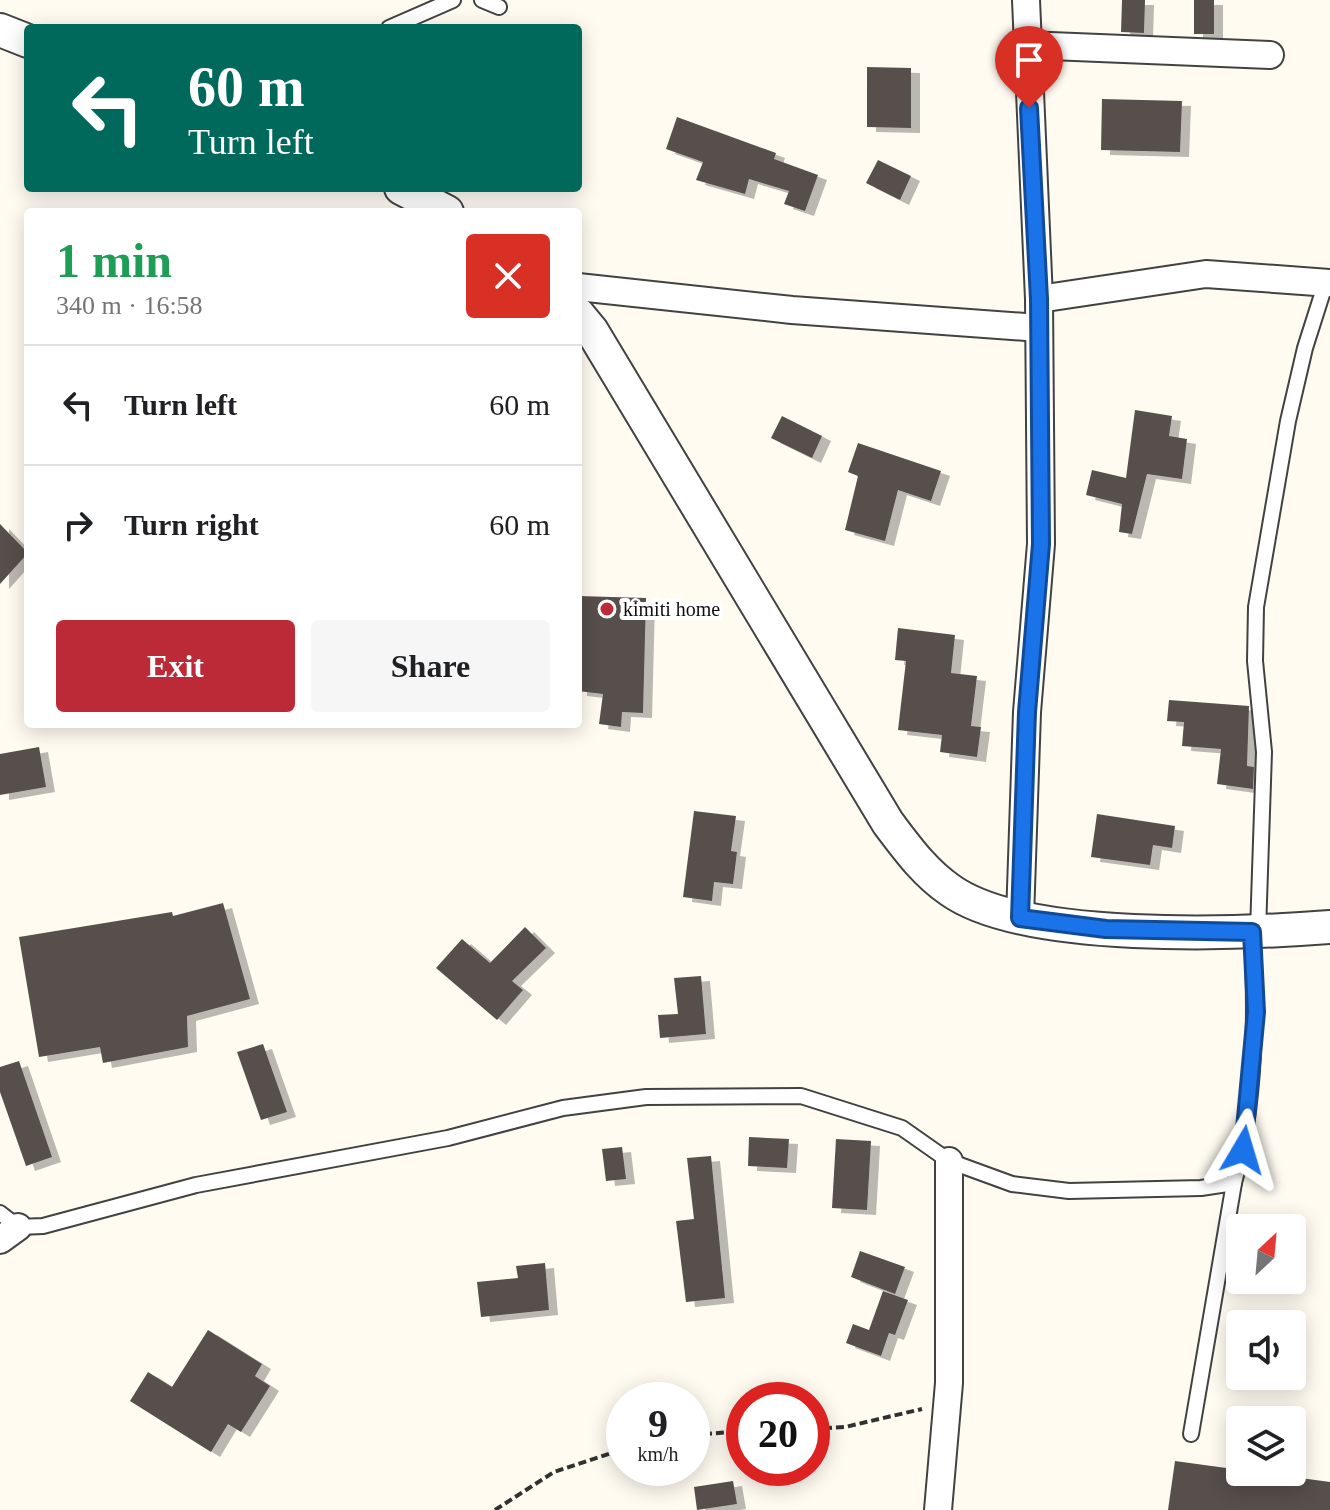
<!DOCTYPE html>
<meta charset="utf-8">
<style>
body{margin:0;font-family:"Times New Roman",serif;background:#f6f6f6;color:#202124;height:100vh;display:flex;flex-direction:column;font-size:30px;white-space:nowrap}
*{box-sizing:border-box;margin:0}
p{font-size:26px;color:#757577}
.icon{flex:none;width:44px;height:44px;fill:none;stroke:currentColor;stroke-width:2;stroke-linecap:round;stroke-linejoin:round}
.map{position:relative;flex:1;overflow:hidden}
.panel{position:absolute;left:24px;top:208px;width:558px;height:520px;display:flex;flex-direction:column;background:#fff;border-radius:8px;box-shadow:0 4px 20px #0003}
.panel>*{flex:none}
.hud{position:absolute;left:24px;top:24px;width:558px;height:168px;border-radius:8px;box-shadow:0 4px 20px #0003;background:#00695c;color:#fff;overflow:hidden}
.needle{width:52px;rotate:26deg}
.tools{position:absolute;left:1226px;top:1214px;display:grid;gap:16px}
.tools a{display:grid;place-items:center;width:80px;height:80px;border-radius:8px;background:#fff;box-shadow:0 4px 20px #0003;font-size:40px}
.speed{position:absolute;left:606px;top:1382px;display:flex;gap:16px;font-size:40px;font-weight:700;text-align:center}
.speed>*{display:grid;place-content:center;width:104px;height:104px;border-radius:50%;background:#fff;box-shadow:0 4px 20px #0003;line-height:1}
.speed small{font-size:20px;font-weight:400}
.speed .limit{border:12px solid #d22;background:#fff;color:#111}
.pin{position:absolute;display:grid;place-items:center;width:68px;height:68px;color:#fff;margin:-82px -34px;border-radius:50% 50% 50% 0;rotate:-45deg;box-shadow:0 0 8px #0007}
.pin .icon{rotate:45deg}
.me{position:absolute;width:88px;margin:-44px;rotate:7deg;stroke-linejoin:round;filter:drop-shadow(0 0 6px #0008)}
.turn{display:flex;align-items:center;gap:28px;height:168px;padding:0 32px;font-size:36px}
.turn .icon{width:104px;height:104px;stroke-width:2.5}
.turn b{display:block;font-size:56px;line-height:68px}
.round{display:grid;place-items:center;flex:none;width:84px;height:84px;border-radius:8px;background:#f6f6f6}
.headline{display:flex;align-items:center;justify-content:space-between;height:136px;padding:0 32px}
h1{font-size:48px;font-weight:700;line-height:60px;color:#1e9e55}
.action{display:flex;gap:16px;margin-top:auto;padding:16px 32px}
.action a{flex:1;height:92px;border-radius:8px;background:#bc2a37;color:#fff;font-size:32px;font-weight:700;line-height:92px;text-align:center}
.action a+a{background:#f6f6f6;color:#202124}
ul{padding:0;list-style:none}
li{display:flex;align-items:center;gap:24px;height:120px;padding:0 32px;border-top:2px solid #e0e0e0}
li div{flex:1}
li b{display:block;font-size:30px}
li em{font-style:normal}
.map>svg:first-child{display:block}
.building{fill:#57504b;filter:url(#shadow)}
.lines{fill:none;stroke-linecap:round;stroke-linejoin:round}
.service-casing{stroke:#424242;stroke-width:18}
.minor-casing{stroke:#424242;stroke-width:30}
.tertiary-casing{stroke:#424242;stroke-width:36}
.path{stroke:#313131;stroke-width:4;stroke-dasharray:8 4;stroke-linecap:butt}
.service{stroke:#fff;stroke-width:14}
.minor{stroke:#fff;stroke-width:26}
.tertiary{stroke:#fff;stroke-width:32}
.route-casing{stroke:#114b97;stroke-width:20}
.route{stroke:#1a73e8;stroke-width:14}
.poi-dot{fill:#bc2a37;stroke:#fff;stroke-width:3}
.labels{text-anchor:middle;stroke-width:8;stroke-linejoin:round;paint-order:stroke}
.poi-label{font-size:20px;fill:#0f0f0f;stroke:#fff;text-anchor:start}
</style>
<div class="map">
<svg width="1330" height="1510" viewBox="0 0 1330 1510">
<defs>
<filter id="shadow"><feDropShadow dx="9" dy="5" stdDeviation="0" flood-color="#0004"/></filter>
</defs>
<rect width="100%" height="100%" fill="#fffbf1"/>
<!-- building -->
<g class="building">
<path d="M1122,0H1145L1144,33L1121,32Z"/>
<rect x="1194" y="0" width="20" height="34"/>
<path d="M867,67L911,68V128L867,127Z"/>
<path d="M1102,99L1182,101L1180,152L1101,150Z"/>
<path d="M677,117L776,153L774,159L818,175L805,211L784,204L789,191L749,179L745,194L696,180L703,162L666,149Z"/>
<path d="M878,160L911,176L900,200L866,183Z"/>
<path d="M1135,410L1172,416L1169,436L1187,439L1182,479L1147,474L1132,534L1119,532L1122,504L1086,495L1092,470L1126,478Z"/>
<path d="M782,416L822,436L812,458L771,438Z"/>
<path d="M858,443L941,471L931,501L898,490L885,541L845,530L858,476L848,472Z"/>
<path d="M0,524L28,553L0,584Z"/>
<path d="M578,596L646,598L643,713L622,712L621,727L599,724L603,694L578,691Z"/>
<path d="M898,628L955,635L951,673L977,676L971,726L981,727L977,757L940,752L942,735L898,730L906,661L895,660Z"/>
<path d="M1169,700L1249,706L1247,766L1254,767L1253,789L1217,784L1221,749L1182,746L1184,722L1167,721Z"/>
<path d="M39,747L46,787L0,795V754Z"/>
<path d="M694,811L736,816L731,851L737,852L733,884L714,882L712,901L683,897Z"/>
<path d="M1097,814L1175,826L1172,848L1153,845L1150,865L1091,857Z"/>
<path d="M223,903L250,999L187,1016L188,1047L103,1063L100,1047L39,1057L19,937L172,912L173,916Z"/>
<path d="M525,927L546,948L512,981L523,990L497,1020L436,968L462,939L490,963Z"/>
<path d="M701,976L706,1034L660,1038L658,1015L678,1014L674,978Z"/>
<path d="M263,1044L287,1112L261,1120L237,1052Z"/>
<path d="M19,1061L52,1157L26,1166L0,1092V1067Z"/>
<path d="M749,1137L789,1139L787,1168L748,1166Z"/>
<path d="M836,1139L871,1141L867,1210L832,1208Z"/>
<path d="M622,1147L626,1179L606,1181L602,1149Z"/>
<path d="M711,1156L725,1298L686,1302L676,1221L694,1219L687,1158Z"/>
<path d="M860,1251L905,1267L895,1294L851,1277Z"/>
<path d="M545,1263L549,1310L481,1317L477,1282L518,1278L516,1266Z"/>
<path d="M883,1291L908,1300L895,1335L889,1333L881,1356L846,1343L853,1324L869,1330Z"/>
<path d="M208,1330L262,1364L255,1376L270,1386L241,1432L228,1424L211,1452L130,1401L148,1372L172,1387Z"/>
<path d="M1175,1461L1330,1482V1510H1168Z"/>
<path d="M733,1481L737,1504L697,1510L694,1487Z"/>
</g>
<g class="lines">
<!-- service casing -->
<g class="service-casing">
<g id="service">
<path d="M482,0L499,7"/>
<path d="M389,28L453,0"/>
<path d="M1258,931L1264,752L1255,661L1256,607L1288,421L1305,348L1326,282"/>
<path d="M0,1213L18,1227L43,1226L196,1185L448,1138L563,1108L646,1097L801,1096L902,1128L949,1161L1012,1184L1069,1191L1201,1188L1234,1183C1256,1101 1256,1016 1252,932"/>
<path d="M1191,1434L1234,1183"/>
</g>
</g>
<!-- minor casing -->
<g class="minor-casing">
<g id="minor">
<path d="M1026,45L1270,55"/>
<path d="M578,287L792,310L1039,328"/>
<path d="M1039,299L1206,274L1330,283"/>
<path d="M1020,918L1027,712L1041,544L1039,299L1026,0"/>
<path d="M0,1240L18,1227"/>
<path d="M938,1510L949,1383V1161"/>
</g>
</g>
<!-- tertiary casing -->
<g class="tertiary-casing">
<g id="tertiary">
<path d="M0,30L28,41"/>
<path d="M401,188L447,212"/>
<path d="M578,314L592,331L888,823C907,848 924,872 950,890C1024,943 1239,934 1330,927"/>
</g>
</g>
<!-- path -->
<g class="path">
<path d="M812,1429L845,1427L922,1409"/>
<path d="M692,1435L744,1431"/>
<path d="M495,1510L554,1472L624,1449"/>
</g>
<!-- service -->
<use href="#service" class="service"/>
<!-- minor -->
<use href="#minor" class="minor"/>
<!-- tertiary -->
<use href="#tertiary" class="tertiary"/>
</g>
<g class="lines">
<!-- route casing -->
<g class="route-casing">
<path id="route" d="M1029,108L1039,299L1041,544L1027,712L1020,918L1106,929L1252,932L1256,1012L1243,1150"/>
</g>
<!-- route -->
<use href="#route" class="route"/>
</g>
<!-- markers -->
<circle class="poi-dot" cx="607" cy="609" r="8"/>
<g class="labels">
<!-- poi labels -->
<g class="poi-label">
<text x="623" y="616">kimiti home</text>
</g>
</g>
</svg>
<div class="tools">
<a><svg class="needle" viewBox="-14 -14 28 28"><path d="M0-13l5 13h-10z" fill="#e53935"/><path d="M0 13l5-13h-10z" fill="#757577"/></svg></a>
<a><svg class="icon" aria-label="sound" viewBox="0 0 24 24"><path d="M4 9h4l5-4v14l-5-4H4zM17 9q2 3 0 6"/></svg></a>
<a><svg class="icon" aria-label="layers" viewBox="0 0 24 24"><path d="M12 4l9 5-9 5-9-5zM3 14l9 5 9-5"/></svg></a>
</div>
<div class="speed"><div>9<small>km/h</small></div><div class="limit">20</div></div>
<div class="pin" style="left:1029px;top:108px;background:#d93025"><svg class="icon" aria-label="arrive" viewBox="0 0 24 24"><path d="M6 21V4h12l-3 4 3 4H6"/></svg></div>
<svg class="me" style="left:1243px;top:1150px" viewBox="-20 -20 40 40"><path d="M0-17L14 15 0 8-14 15z" fill="#1a73e8" stroke="#fff" stroke-width="4"/></svg>
<div class="hud">
<div class="turn"><svg class="icon" aria-label="left" viewBox="0 0 24 24"><path d="M17 20v-9H6M10 6l-5 5 5 5"/></svg><div><b>60 m</b>Turn left</div></div>
</div>
<section class="panel">
<div class="headline"><div><h1>1 min</h1><p>340 m · 16:58</p></div><a class="round" style="background:#d93025;color:#fff"><svg class="icon" aria-label="close" viewBox="0 0 24 24"><path d="M6 6l12 12M18 6L6 18"/></svg></a></div>
<ul>
<li><svg class="icon" aria-label="left" viewBox="0 0 24 24"><path d="M17 20v-9H6M10 6l-5 5 5 5"/></svg><div><b>Turn left</b></div><em>60 m</em></li>
<li><svg class="icon" aria-label="right" viewBox="0 0 24 24"><path d="M7 20v-9h11M14 6l5 5-5 5"/></svg><div><b>Turn right</b></div><em>60 m</em></li>
</ul>
<div class="action"><a>Exit</a><a>Share</a></div>
</section>
</div>
